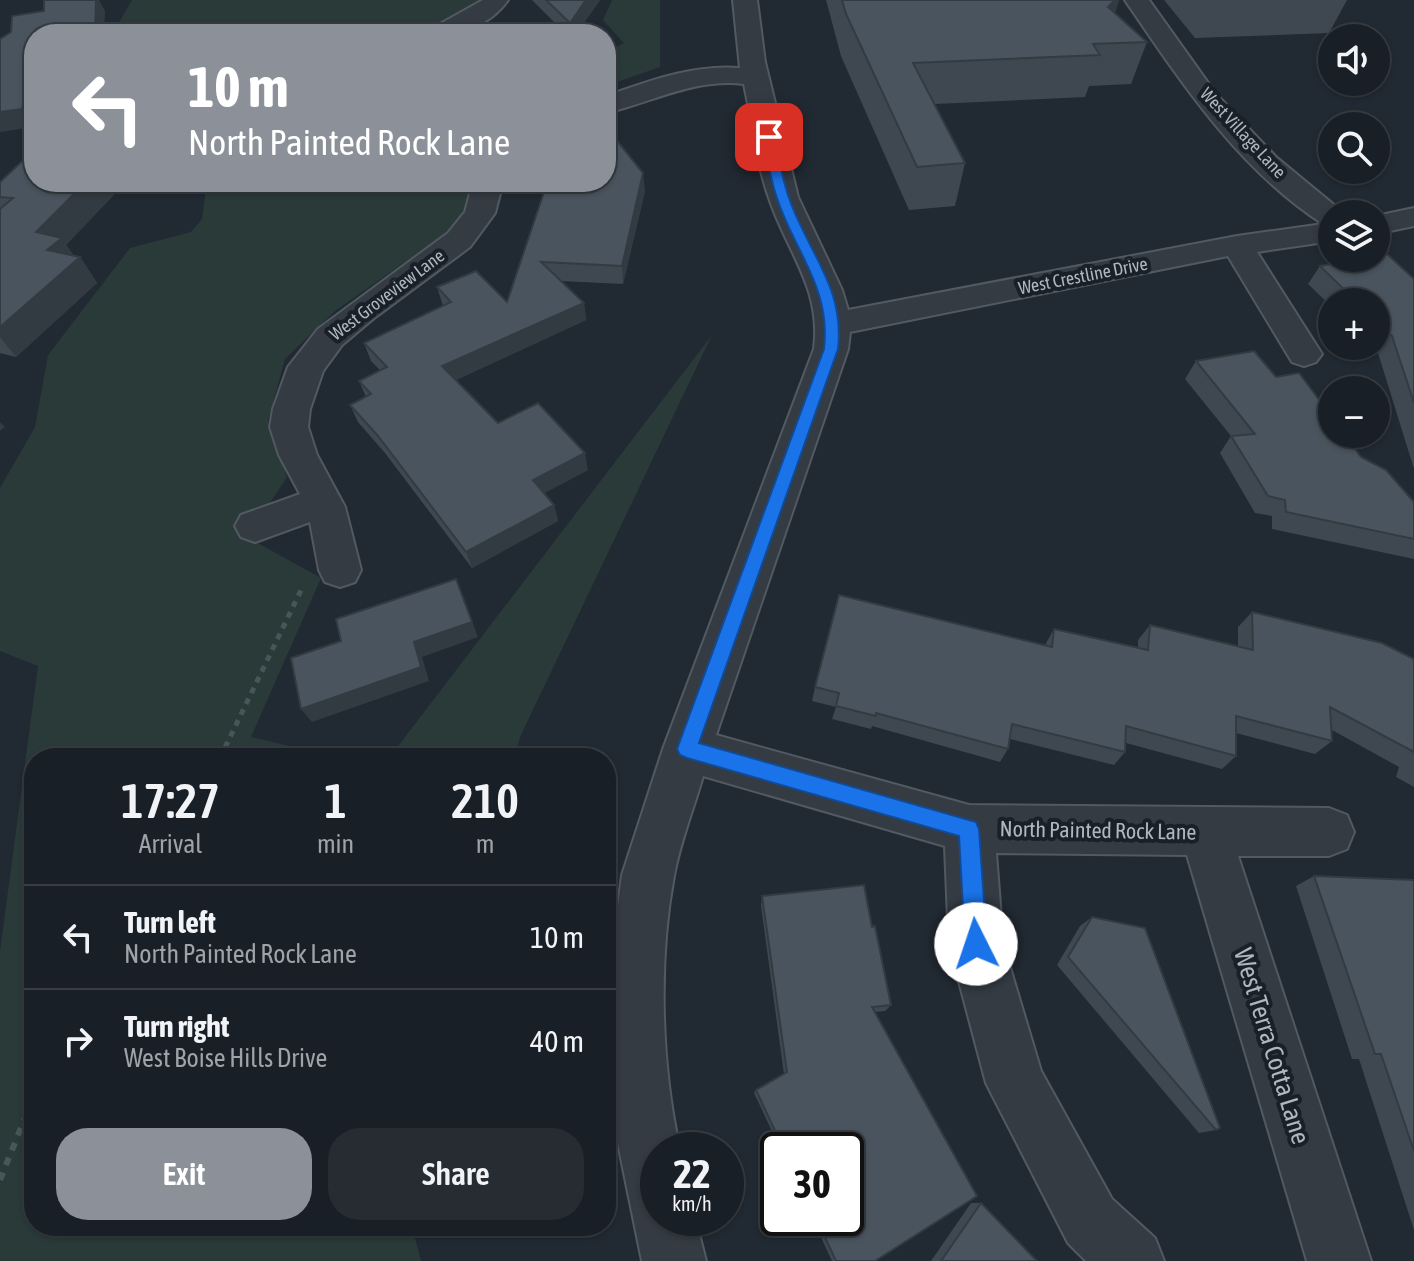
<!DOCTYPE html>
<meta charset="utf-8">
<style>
body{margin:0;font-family:"Asap Condensed",sans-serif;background:#262c32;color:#f1f3f6;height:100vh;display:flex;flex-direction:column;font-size:30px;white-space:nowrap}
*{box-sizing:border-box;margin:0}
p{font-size:26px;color:#9fa2a7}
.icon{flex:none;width:44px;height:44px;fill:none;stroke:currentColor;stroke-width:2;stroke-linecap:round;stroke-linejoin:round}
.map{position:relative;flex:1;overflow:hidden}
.drawer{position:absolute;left:24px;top:748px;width:592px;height:488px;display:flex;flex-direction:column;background:#191f26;border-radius:32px;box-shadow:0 2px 6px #0004,0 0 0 2px #373d43}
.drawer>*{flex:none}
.top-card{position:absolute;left:24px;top:24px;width:592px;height:168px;border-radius:32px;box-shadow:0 2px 6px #0004,0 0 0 2px #373d43;background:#8c9099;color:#fff;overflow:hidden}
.fabs{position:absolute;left:1318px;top:24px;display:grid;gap:16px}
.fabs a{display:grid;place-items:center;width:72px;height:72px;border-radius:50%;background:#191f26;box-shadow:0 2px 6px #0004,0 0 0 2px #373d43;font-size:40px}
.speed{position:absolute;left:640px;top:1132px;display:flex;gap:16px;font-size:40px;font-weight:700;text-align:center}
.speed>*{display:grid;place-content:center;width:104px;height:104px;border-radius:50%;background:#191f26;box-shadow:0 2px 6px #0004,0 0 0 2px #373d43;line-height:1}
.speed small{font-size:20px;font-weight:400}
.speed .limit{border:4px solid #111;border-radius:12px;background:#fff;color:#111}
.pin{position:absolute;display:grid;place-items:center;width:68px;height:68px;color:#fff;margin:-34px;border-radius:16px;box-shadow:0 4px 12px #0006}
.me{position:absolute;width:88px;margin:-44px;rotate:356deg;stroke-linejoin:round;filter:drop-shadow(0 0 6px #0008)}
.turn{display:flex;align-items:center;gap:28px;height:168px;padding:0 32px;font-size:36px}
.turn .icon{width:104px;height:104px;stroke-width:2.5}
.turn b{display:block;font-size:56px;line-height:68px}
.eta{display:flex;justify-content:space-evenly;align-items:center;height:136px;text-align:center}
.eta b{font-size:48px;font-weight:600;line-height:56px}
.primary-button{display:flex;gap:16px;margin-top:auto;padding:16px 32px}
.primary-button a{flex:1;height:92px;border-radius:32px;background:#8c9099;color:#fff;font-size:32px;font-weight:600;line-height:92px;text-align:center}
.primary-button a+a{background:#262c32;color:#f1f3f6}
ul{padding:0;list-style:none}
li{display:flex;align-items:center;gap:24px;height:104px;padding:0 32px;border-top:2px solid #373d43}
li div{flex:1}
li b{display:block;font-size:30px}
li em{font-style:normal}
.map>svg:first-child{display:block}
.green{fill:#293a39}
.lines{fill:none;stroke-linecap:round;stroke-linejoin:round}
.street-casing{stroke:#515961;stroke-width:4}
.path-far1{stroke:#465758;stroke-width:5;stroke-dasharray:6 6;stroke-linecap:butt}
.path{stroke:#465758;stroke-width:6;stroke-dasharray:8 8;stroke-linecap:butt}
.street{fill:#343b43;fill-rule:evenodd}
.wall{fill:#3f4851}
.shaded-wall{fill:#333b42}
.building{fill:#49545e;stroke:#333b42;stroke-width:2}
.route{fill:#1a73e8;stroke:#114b97;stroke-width:2}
.labels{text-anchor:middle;stroke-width:8;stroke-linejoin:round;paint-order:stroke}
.far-street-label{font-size:18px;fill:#aeb6c0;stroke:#192028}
.street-label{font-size:22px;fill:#aeb6c0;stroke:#192028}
.near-street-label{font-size:26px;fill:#aeb6c0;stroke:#192028}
</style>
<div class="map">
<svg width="1414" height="1261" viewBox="0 0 1414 1261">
<rect width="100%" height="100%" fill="#212932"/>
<!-- green -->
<g class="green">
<path d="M132,0H482L473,9L422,34H112Z"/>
<path d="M612,0H660V67L606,86V51L624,43L603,20Z"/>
<path d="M207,182L472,183L470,208L445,234L335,311L285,359L268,421L287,477L247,537L321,578L251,737L342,758H34V1226H412L421,1261H0V951L38,666L0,651V488L35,427L48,355L130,248L191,232L202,219Z"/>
<path d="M712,335L520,737L515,758H389Z"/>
</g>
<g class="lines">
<!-- street casing -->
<g class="street-casing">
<g id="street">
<path d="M483,0H508C488,28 459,34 428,34L431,29Z"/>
<path d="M733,0H757L765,62L798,197L842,290L848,310L1237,236L1323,224C1238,169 1181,82 1125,0H1149L1216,94L1276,157L1345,214H1332V241L1257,252L1322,354L1316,362L1304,366L1292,362L1228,256L850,332L848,349L716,735L969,805L1329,808L1347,815L1354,832L1347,849L1329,856H1238L1371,1261H1307L1187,855L996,853L1003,944L1041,1071L1112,1199L1155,1238L1164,1261H1086L1068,1243L986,1083L949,944L945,846L703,776C694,808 680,842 674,876C658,961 661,1065 680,1150H658V1218H695L706,1261H642L612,1114L608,983L622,875L663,749L814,349C822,289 787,252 769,198C756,162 752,121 744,84C694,78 653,102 606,113V96C649,81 694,64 740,68Z"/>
<path d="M473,182H503L495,213L470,247L373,319L342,345L323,371L310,409L308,427L317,455L345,507L361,570L355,582L340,587L325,582L319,570L310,522L255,542L241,537L235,526L241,515L300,494L279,455L270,427L273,409L288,367L318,329L448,233L465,212Z"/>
<path d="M1414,208V226L1376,234V216Z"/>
</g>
</g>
<!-- path-far1 -->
<path class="path-far1" d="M220,758L303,586"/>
<!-- path -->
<path class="path" d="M0,1180L34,1095"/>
<!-- street -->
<use href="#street" class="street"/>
</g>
<!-- wall -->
<g class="wall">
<path d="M532,0H600L576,34H566Z"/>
<path d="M826,0H1119L1115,13L1147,42L1131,84L1089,86L1085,97L935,104L965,163L955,206L909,210L841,56Z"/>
<path d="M1164,0H1347L1329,33L1195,38Z"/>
<path d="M0,182H126L66,245L74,256L80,257L97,283L16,357L0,353Z"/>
<path d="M536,182H606L645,191L623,284L561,281L584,303L586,320L456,380L498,423L588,470L544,493L554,505L558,521L472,568L385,453L358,422L350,405L366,397L359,381L380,370L371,361L364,343L443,306L437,287L507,302L544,193Z"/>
<path d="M1320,266L1414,279V469L1378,353L1371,346H1376V302H1332V307L1308,284Z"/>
<path d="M1196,361L1276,377L1361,457L1414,502V559L1272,529V516L1255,513L1220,453L1231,436L1185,379Z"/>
<path d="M1252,612L1414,659V787L1396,777L1399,767L1332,730V741L1315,754L1236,733V756L1222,769L1126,743L1125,752L1114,765L1010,739L1008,749L1000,762L872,726L871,729L832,719L836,707L812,701L815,687L1045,645L1054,629L1138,648V640L1150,625L1238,647V627Z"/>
<path d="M1314,876L1414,880V1230L1359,1059H1352L1296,886Z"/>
<path d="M762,896L872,927L891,1005L885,1011L875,1012V1261H832L812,1218H846V1150H781L754,1093L756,1090L784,1074L761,906Z"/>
<path d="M1092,917L1216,1130L1199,1133L1057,965L1080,926Z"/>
<path d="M971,1203H981L1037,1261H931Z"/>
</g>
<!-- shaded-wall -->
<g class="shaded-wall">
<path d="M90,0H99L105,11L104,34H95Z"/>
<path d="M586,0H600L576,34H571L570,23Z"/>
<path d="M1115,0H1119L1107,35L1108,7Z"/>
<path d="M34,78L33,127L0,132V112L28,82Z"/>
<path d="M643,173L645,191L623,284L622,266Z"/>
<path d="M86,182H126L66,245L77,260L80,257L97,283L16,357L0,337V327L36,232Z"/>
<path d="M584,303L586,320L447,384L442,366Z"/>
<path d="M0,422L5,427L0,431Z"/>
<path d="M585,453L588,470L537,497L533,480Z"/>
<path d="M554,505L558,521L472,568L466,552Z"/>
<path d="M456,579L478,637L422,657L429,681L312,722L301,709L414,642Z"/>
</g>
<!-- building -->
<g class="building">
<path d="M44,0H96L95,34H34V78L28,82L22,109L0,112V39L11,32L12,16L44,11Z"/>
<path d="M546,0H586L570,23Z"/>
<path d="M842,0H1115L1108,7L1147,42L1093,44L1100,55L913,63L965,163L917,167L846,14Z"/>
<path d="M610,132L643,173L622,266L541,262L584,303L442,366L498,423L538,403L585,453L533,480L554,505L466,552L378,436L350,405L371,394L359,381L387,367L364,343L451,302L437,287L476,271L507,302L547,183L546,182H606V133Z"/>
<path d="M34,150V182H86L36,232L62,238L47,250L80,257L0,327V209L13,198L0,197V182Z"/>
<path d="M1387,254L1414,279V403L1392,336L1376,320V302H1357L1320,266L1365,258H1376V256Z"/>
<path d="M1254,351L1276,377L1299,373L1332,417V434H1344L1361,457L1386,470L1414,502V539L1286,512L1285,500L1268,496L1231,436L1255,434L1196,361Z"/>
<path d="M456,579L472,622L414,642L421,667L301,709L291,658L341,641L336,619Z"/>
<path d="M839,595L1052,647L1054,629L1148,650L1150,625L1253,650L1252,612L1382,643L1414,659V752L1330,707L1332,741L1236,716V756L1126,726L1125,752L1012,724L1008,749L876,713V716L836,706L839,693L815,687Z"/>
<path d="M1314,876L1414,880V1151L1381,1054H1375Z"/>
<path d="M864,885L872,927L875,926L891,1005L872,1007L977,1196L875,1261H836L816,1218H846V1150H784L756,1090L787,1072L762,896Z"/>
<path d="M1092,917L1145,928L1220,1128L1216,1130L1068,957Z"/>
<path d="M981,1203L1037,1261H941Z"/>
</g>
<!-- route -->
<path class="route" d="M769,134L775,137C779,157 782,179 789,198C808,253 845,287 838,349L699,743L976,822L979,829L987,944L984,952L976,956L968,952L965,944L959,836L687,758L680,755L677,749L824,349C831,287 795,253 777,198C770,178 767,157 763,137Z"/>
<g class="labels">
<!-- far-street labels -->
<g class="far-street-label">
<text transform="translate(1243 133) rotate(47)" y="6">West Village Lane</text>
<text transform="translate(1083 276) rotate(-11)" y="6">West Crestline Drive</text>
<text transform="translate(387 295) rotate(-37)" y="6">West Groveview Lane</text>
</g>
<!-- street labels -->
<g class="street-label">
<text transform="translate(1098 830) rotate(1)" y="8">North Painted Rock Lane</text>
</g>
<!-- near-street labels -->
<g class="near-street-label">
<text transform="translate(1272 1046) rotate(73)" y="9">West Terra Cotta Lane</text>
</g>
</g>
</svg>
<div class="fabs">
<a><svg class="icon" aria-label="sound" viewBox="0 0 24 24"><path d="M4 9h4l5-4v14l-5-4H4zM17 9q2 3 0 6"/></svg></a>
<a><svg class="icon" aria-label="search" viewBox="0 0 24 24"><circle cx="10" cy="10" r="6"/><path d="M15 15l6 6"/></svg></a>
<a><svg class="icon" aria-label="layers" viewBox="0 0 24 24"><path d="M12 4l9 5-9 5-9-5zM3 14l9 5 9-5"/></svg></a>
<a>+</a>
<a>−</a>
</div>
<div class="speed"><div>22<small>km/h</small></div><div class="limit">30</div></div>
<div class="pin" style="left:769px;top:137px;background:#d93025"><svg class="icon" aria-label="arrive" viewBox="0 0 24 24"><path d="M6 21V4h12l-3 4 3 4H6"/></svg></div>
<svg class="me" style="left:976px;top:944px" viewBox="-20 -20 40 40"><circle r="19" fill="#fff"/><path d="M0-13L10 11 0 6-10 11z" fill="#1a73e8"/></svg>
<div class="top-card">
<div class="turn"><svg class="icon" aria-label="left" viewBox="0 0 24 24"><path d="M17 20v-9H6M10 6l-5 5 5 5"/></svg><div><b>10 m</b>North Painted Rock Lane</div></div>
</div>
<section class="drawer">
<div class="eta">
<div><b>17:27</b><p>Arrival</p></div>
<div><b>1</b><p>min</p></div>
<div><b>210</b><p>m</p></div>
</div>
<ul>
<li><svg class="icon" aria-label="left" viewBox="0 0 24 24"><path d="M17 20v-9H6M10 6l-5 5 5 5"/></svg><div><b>Turn left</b><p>North Painted Rock Lane</p></div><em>10 m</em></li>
<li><svg class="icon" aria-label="right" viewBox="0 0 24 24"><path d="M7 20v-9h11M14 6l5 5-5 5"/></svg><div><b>Turn right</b><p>West Boise Hills Drive</p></div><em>40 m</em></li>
</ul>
<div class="primary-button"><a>Exit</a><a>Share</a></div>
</section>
</div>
